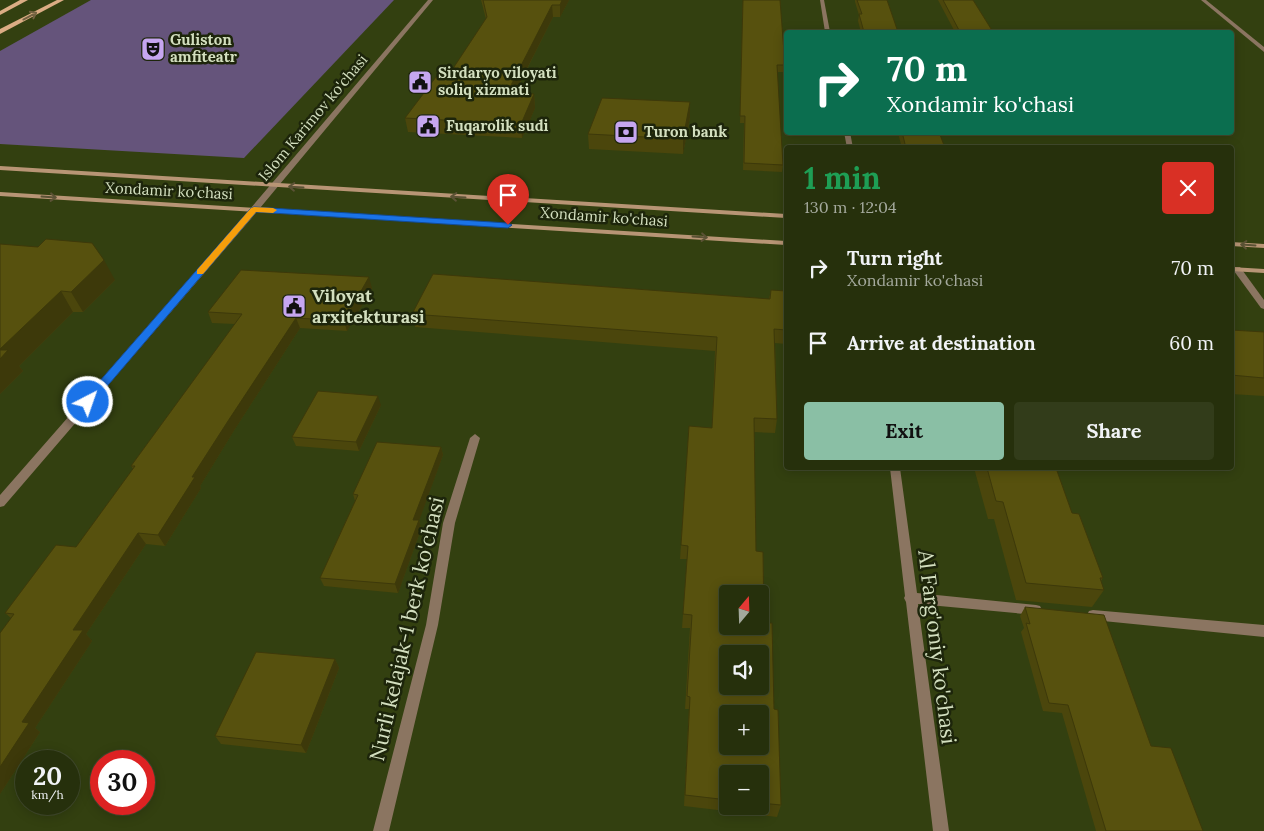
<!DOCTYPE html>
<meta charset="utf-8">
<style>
body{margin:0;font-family:Lora,serif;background:#323c1a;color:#f1f3f6;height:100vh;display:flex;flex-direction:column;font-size:19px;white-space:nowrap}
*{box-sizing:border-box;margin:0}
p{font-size:16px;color:#a4a99d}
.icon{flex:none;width:28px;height:28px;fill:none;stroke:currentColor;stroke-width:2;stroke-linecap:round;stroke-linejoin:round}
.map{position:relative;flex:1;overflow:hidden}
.panel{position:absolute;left:784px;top:145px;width:450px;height:325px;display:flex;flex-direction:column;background:#26300c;border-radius:5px;box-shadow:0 2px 12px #0003,0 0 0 1px #424b2d}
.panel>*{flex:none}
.hud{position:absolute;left:784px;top:30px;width:450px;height:105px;border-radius:5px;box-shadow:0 2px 12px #0003,0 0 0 1px #424b2d;background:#0b6e4f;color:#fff;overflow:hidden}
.needle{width:32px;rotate:19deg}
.fabs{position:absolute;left:719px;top:585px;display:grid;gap:10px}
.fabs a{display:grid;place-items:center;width:50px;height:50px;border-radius:5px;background:#26300c;box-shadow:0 2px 12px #0003,0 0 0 1px #424b2d;font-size:25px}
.speed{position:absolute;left:15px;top:750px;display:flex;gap:10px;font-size:25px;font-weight:700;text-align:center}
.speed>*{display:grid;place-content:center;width:65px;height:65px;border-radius:50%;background:#26300c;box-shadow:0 2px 12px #0003,0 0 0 1px #424b2d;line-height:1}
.speed small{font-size:12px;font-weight:400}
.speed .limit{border:8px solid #d22;background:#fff;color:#111}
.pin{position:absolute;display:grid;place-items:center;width:42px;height:42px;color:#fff;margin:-51px -21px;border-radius:50% 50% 50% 0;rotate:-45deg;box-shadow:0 0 5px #0007}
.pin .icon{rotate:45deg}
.me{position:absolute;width:55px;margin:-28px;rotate:41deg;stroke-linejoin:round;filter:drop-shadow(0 0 4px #0008)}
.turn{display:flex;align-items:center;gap:18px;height:105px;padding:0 20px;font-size:22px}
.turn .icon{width:65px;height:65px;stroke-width:2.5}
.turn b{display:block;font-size:35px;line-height:42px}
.round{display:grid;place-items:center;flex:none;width:52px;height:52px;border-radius:5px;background:#323c1a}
.head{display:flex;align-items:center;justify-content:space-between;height:85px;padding:0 20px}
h1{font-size:30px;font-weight:700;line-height:38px;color:#1e9e55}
.cta{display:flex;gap:10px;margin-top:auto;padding:10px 20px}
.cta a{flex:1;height:58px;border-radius:5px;background:#8abfa5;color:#111;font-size:20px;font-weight:700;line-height:58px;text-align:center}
.cta a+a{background:#323c1a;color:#f1f3f6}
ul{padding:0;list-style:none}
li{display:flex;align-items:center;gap:15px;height:75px;padding:0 20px}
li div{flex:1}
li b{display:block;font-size:19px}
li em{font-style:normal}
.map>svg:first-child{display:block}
.green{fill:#65547b}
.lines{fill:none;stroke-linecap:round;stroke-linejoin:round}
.minor{fill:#8b7561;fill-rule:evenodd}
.secondary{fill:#b89575;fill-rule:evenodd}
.primary{fill:#dbad84;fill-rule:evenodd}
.wall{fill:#4b460c;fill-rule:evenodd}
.shaded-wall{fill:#3d390a}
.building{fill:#57510e;stroke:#3d390a;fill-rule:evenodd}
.oneway{stroke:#726241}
.oneway2{stroke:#5b5235}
.route{fill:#1a73e8;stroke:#114b97}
.slow{fill:#f59e0b}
.labels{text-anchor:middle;stroke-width:5;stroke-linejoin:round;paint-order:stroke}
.far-poi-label{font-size:15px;font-weight:bold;fill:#d3dfbf;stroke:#1d250b;text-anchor:start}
.far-street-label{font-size:15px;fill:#d3dfbf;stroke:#1d250b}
.poi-label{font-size:18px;font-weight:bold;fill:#d3dfbf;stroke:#1d250b;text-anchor:start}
.near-street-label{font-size:21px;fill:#d3dfbf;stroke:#1d250b}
</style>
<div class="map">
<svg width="1264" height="831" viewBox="0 0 1264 831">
<rect width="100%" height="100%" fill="#334010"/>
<!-- green -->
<path class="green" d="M91,0H394L244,158L0,144V51Z"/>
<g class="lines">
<!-- minor -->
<g class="minor">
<path d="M428,0H433L250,220L4,506L0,507V495L244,216Z"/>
<path d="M820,0H824L830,32H825Z"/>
<path d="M1201,0H1206L1264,47V52Z"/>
<path d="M844,132H850L853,148H847Z"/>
<path d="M1234,267H1240L1264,300V309L1261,308L1234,271Z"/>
<path d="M475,434L480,438L455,523L438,625L389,831H373L426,625L443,523L470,438Z"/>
<path d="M890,468H900L917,593L1036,605L1040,606L1042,610L1040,614L1036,615L918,604L949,831H933L906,602L904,598L905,596Z"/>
<path d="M1093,610L1264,625V637L1093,620L1089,619L1087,615L1089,611Z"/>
</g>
<!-- secondary -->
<g class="secondary">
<path d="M0,166L786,214V218L0,170Z"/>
<path d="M0,192L786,241V245L0,196Z"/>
<path d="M1231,242L1264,244V248L1231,246Z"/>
<path d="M1231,267L1264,269V273L1231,271Z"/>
</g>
<!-- primary -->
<g class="primary">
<path d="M20,0H28L0,15V11Z"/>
<path d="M57,0H64L0,34V29Z"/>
</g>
</g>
<!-- wall -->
<g class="wall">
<path d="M481,0H569L560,17H553L515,93L534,94L535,108L522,138L408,132L405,118L450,73L486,19Z"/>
<path d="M743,0H780L785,65L784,72H777L783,165L782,172L743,170L744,123H740Z"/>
<path d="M855,0H887L898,32H861L858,21L859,15L855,2Z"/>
<path d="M938,0H973L993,32H955Z"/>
<path d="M690,117L683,154L589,149L588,134Z"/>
<path d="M892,132H939L945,148H902L898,133Z"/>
<path d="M0,244L115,280L83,312H73L19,366L23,371L0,394Z"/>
<path d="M372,288L347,331L300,328L233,432L200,486L201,488L165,546L146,544L86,634L92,641L35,728L40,732L0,794L11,618L5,613L76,547L133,469L131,466L235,324L212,323L208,312Z"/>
<path d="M771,290L786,291V344L775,343L777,419L775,433L754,432L756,551L774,709L781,805L777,817L684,806L689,709H685L690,628H682L687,559H680L689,426L712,428L715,351L415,327L412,314L769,299ZM728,774H760V806H728Z"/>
<path d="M1231,330L1264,332V396L1231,394Z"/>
<path d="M381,405L359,451L296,446L292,437Z"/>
<path d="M441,447L443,455L419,520L421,529L398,593L324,586L320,578L355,501L353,494Z"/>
<path d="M974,468H1056L1072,513L1103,578L1101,581L1104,590L1092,607L1016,600L994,519H988Z"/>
<path d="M1025,607L1151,746L1203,831H1096L1062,713L1043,711L1021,632L1024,628L1020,616Z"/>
<path d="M335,659L339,668L306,753L221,744L215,736Z"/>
</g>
<!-- shaded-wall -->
<g class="shaded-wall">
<path d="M562,0H569L560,17V5Z"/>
<path d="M552,5L553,17L508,106L507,93Z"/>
<path d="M534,94L535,108L522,138L521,124Z"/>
<path d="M690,102V117L683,154V139Z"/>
<path d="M104,260L115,280L83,312L71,292Z"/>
<path d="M369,277L372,288L347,331L344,321Z"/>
<path d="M61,291L73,312L19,366L23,371L0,394V349Z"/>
<path d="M296,318L300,328L233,432L200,486L201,488L165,546L158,535L192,477L228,421Z"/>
<path d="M378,396L381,405L359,451L356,442Z"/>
<path d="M441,447L443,455L416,529L413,520Z"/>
<path d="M419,520L421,529L398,593L395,584Z"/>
<path d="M138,533L146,544L86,634L92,641L35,728L40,732L0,794V767L22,722L73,630Z"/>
<path d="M335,659L339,668L306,753L301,745Z"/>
</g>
<!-- building -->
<g class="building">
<path d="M483,0H562L560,5H552L507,93L534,94L521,124L405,118L439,73H450L487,17Z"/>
<path d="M743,0H780L785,65H777L783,165L744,163L745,116H740Z"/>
<path d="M857,0H887L898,32H864L859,14H862Z"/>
<path d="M943,0H973L993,32H960Z"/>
<path d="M602,98L690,102L683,139L588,134Z"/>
<path d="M902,132H939L945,148H906Z"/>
<path d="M46,239L92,243L104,260L71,292L61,291L0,349V244L38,247Z"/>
<path d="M241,270L369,277L344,321L296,318L228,421L192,477H195L158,535L138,533L73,630H83L22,722L29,723L0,767V633L14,614L5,613L56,545L76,547L135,466H131L242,314L208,312Z"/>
<path d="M433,274L770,299L771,290L786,291V330L774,329L777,419L754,418L756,551L763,552L764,623H772L774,709L778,710L781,805L760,803V774H728V800L685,795L690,697L687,696L692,615L683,614L688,546L681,545L689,426L712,428L717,337L412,314ZM728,594H760V626H728ZM728,654H760V686H728ZM728,714H760V746H728Z"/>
<path d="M1231,330L1264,332V378L1231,375Z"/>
<path d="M0,350H8L0,359Z"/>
<path d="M318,391L378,396L356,442L292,437Z"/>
<path d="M377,442L441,447L413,520H419L395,584L320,578L358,495L353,494Z"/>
<path d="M987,468H1056L1072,513L1079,514L1103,578H1100L1104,590L1026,583L1003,502L996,501Z"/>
<path d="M1025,607L1104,615L1151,746L1171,748L1203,831H1106L1068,705L1049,703L1026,623L1030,624Z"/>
<path d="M256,652L335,659L301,745L215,736Z"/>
</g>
<!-- one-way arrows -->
<defs><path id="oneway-shaft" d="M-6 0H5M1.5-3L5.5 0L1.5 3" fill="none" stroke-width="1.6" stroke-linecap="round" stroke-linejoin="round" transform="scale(1.25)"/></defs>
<use class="oneway" href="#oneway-shaft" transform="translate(30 16) rotate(-28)"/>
<g class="oneway2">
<use href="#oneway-shaft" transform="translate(296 187) rotate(-177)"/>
<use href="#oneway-shaft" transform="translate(49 197) rotate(4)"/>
<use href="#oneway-shaft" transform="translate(458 197) rotate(-177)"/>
<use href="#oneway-shaft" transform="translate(700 237) rotate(4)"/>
<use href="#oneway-shaft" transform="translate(1248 245) rotate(-176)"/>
</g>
<!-- route -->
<path class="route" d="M254,207L508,223L512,225L508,228L256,212L92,404H84L82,402L84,399L251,208Z"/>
<!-- slow -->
<path class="slow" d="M254,207L273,208L277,210L273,213L256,212L203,274H197V270L251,208Z"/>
<!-- icons -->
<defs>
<g id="theatre-square" transform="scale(1.25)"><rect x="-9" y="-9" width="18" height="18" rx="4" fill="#c6a6f0" stroke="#1d250b"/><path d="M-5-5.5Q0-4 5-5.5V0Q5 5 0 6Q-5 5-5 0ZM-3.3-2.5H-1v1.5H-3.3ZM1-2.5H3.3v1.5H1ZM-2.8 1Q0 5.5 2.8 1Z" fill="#111"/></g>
<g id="civic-square" transform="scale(1.25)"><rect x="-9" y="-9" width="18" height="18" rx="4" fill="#c6a6f0" stroke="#1d250b"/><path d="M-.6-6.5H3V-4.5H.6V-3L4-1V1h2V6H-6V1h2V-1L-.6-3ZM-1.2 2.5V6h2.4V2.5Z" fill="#111"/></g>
<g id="bank-square" transform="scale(1.25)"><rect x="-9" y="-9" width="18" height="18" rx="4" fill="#c6a6f0" stroke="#1d250b"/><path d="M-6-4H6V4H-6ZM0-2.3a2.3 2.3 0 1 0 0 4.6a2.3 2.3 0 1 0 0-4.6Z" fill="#111"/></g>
</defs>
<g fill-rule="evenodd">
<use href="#theatre-square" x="153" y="49"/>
<use href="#civic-square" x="420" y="82"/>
<use href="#civic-square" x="428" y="126"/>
<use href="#bank-square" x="626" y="132"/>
<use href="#civic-square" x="294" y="306"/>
</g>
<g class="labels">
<!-- far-poi labels -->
<g class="far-poi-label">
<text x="170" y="45">Guliston<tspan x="170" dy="17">amfiteatr</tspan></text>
<text x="438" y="78">Sirdaryo viloyati<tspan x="438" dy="17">soliq xizmati</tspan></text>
<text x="446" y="131">Fuqarolik sudi</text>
<text x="644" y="137">Turon bank</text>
</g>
<!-- far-street labels -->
<g class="far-street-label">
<text transform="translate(313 118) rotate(-50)" y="5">Islom Karimov ko'chasi</text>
<text transform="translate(169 191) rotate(3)" y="5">Xondamir ko'chasi</text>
<text transform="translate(604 217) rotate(4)" y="5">Xondamir ko'chasi</text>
</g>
<!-- poi labels -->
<g class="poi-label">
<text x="312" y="302">Viloyat<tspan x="312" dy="21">arxitekturasi</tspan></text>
</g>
<!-- near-street labels -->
<g class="near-street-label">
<text transform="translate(407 629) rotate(-77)" y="7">Nurli kelajak-1 berk ko'chasi</text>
<text transform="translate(937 647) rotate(83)" y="7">Al Farg'oniy ko'chasi</text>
</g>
</g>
</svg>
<div class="fabs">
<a><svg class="needle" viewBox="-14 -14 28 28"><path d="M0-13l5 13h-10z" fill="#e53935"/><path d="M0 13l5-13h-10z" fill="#a4a99d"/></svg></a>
<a><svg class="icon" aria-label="sound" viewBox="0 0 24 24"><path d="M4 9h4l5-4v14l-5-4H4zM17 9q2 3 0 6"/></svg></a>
<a>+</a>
<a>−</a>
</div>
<div class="speed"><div>20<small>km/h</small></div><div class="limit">30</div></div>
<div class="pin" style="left:508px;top:225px;background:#d93025"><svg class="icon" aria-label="arrive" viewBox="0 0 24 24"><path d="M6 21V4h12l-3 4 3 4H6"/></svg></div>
<svg class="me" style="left:88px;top:402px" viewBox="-20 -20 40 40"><circle r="17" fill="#1a73e8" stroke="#fff" stroke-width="3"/><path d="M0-11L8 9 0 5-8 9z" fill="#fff"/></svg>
<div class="hud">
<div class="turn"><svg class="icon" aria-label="right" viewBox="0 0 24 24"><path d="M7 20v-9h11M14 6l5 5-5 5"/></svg><div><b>70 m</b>Xondamir ko'chasi</div></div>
</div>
<section class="panel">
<div class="head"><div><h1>1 min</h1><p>130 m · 12:04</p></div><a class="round" style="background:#d93025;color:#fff"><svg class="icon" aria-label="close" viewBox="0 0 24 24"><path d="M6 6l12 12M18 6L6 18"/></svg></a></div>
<ul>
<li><svg class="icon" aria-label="right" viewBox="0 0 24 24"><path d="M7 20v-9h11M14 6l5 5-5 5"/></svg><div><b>Turn right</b><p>Xondamir ko'chasi</p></div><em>70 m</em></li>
<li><svg class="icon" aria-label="arrive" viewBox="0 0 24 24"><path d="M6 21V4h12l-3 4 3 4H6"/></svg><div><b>Arrive at destination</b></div><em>60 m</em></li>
</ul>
<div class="cta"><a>Exit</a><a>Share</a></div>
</section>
</div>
